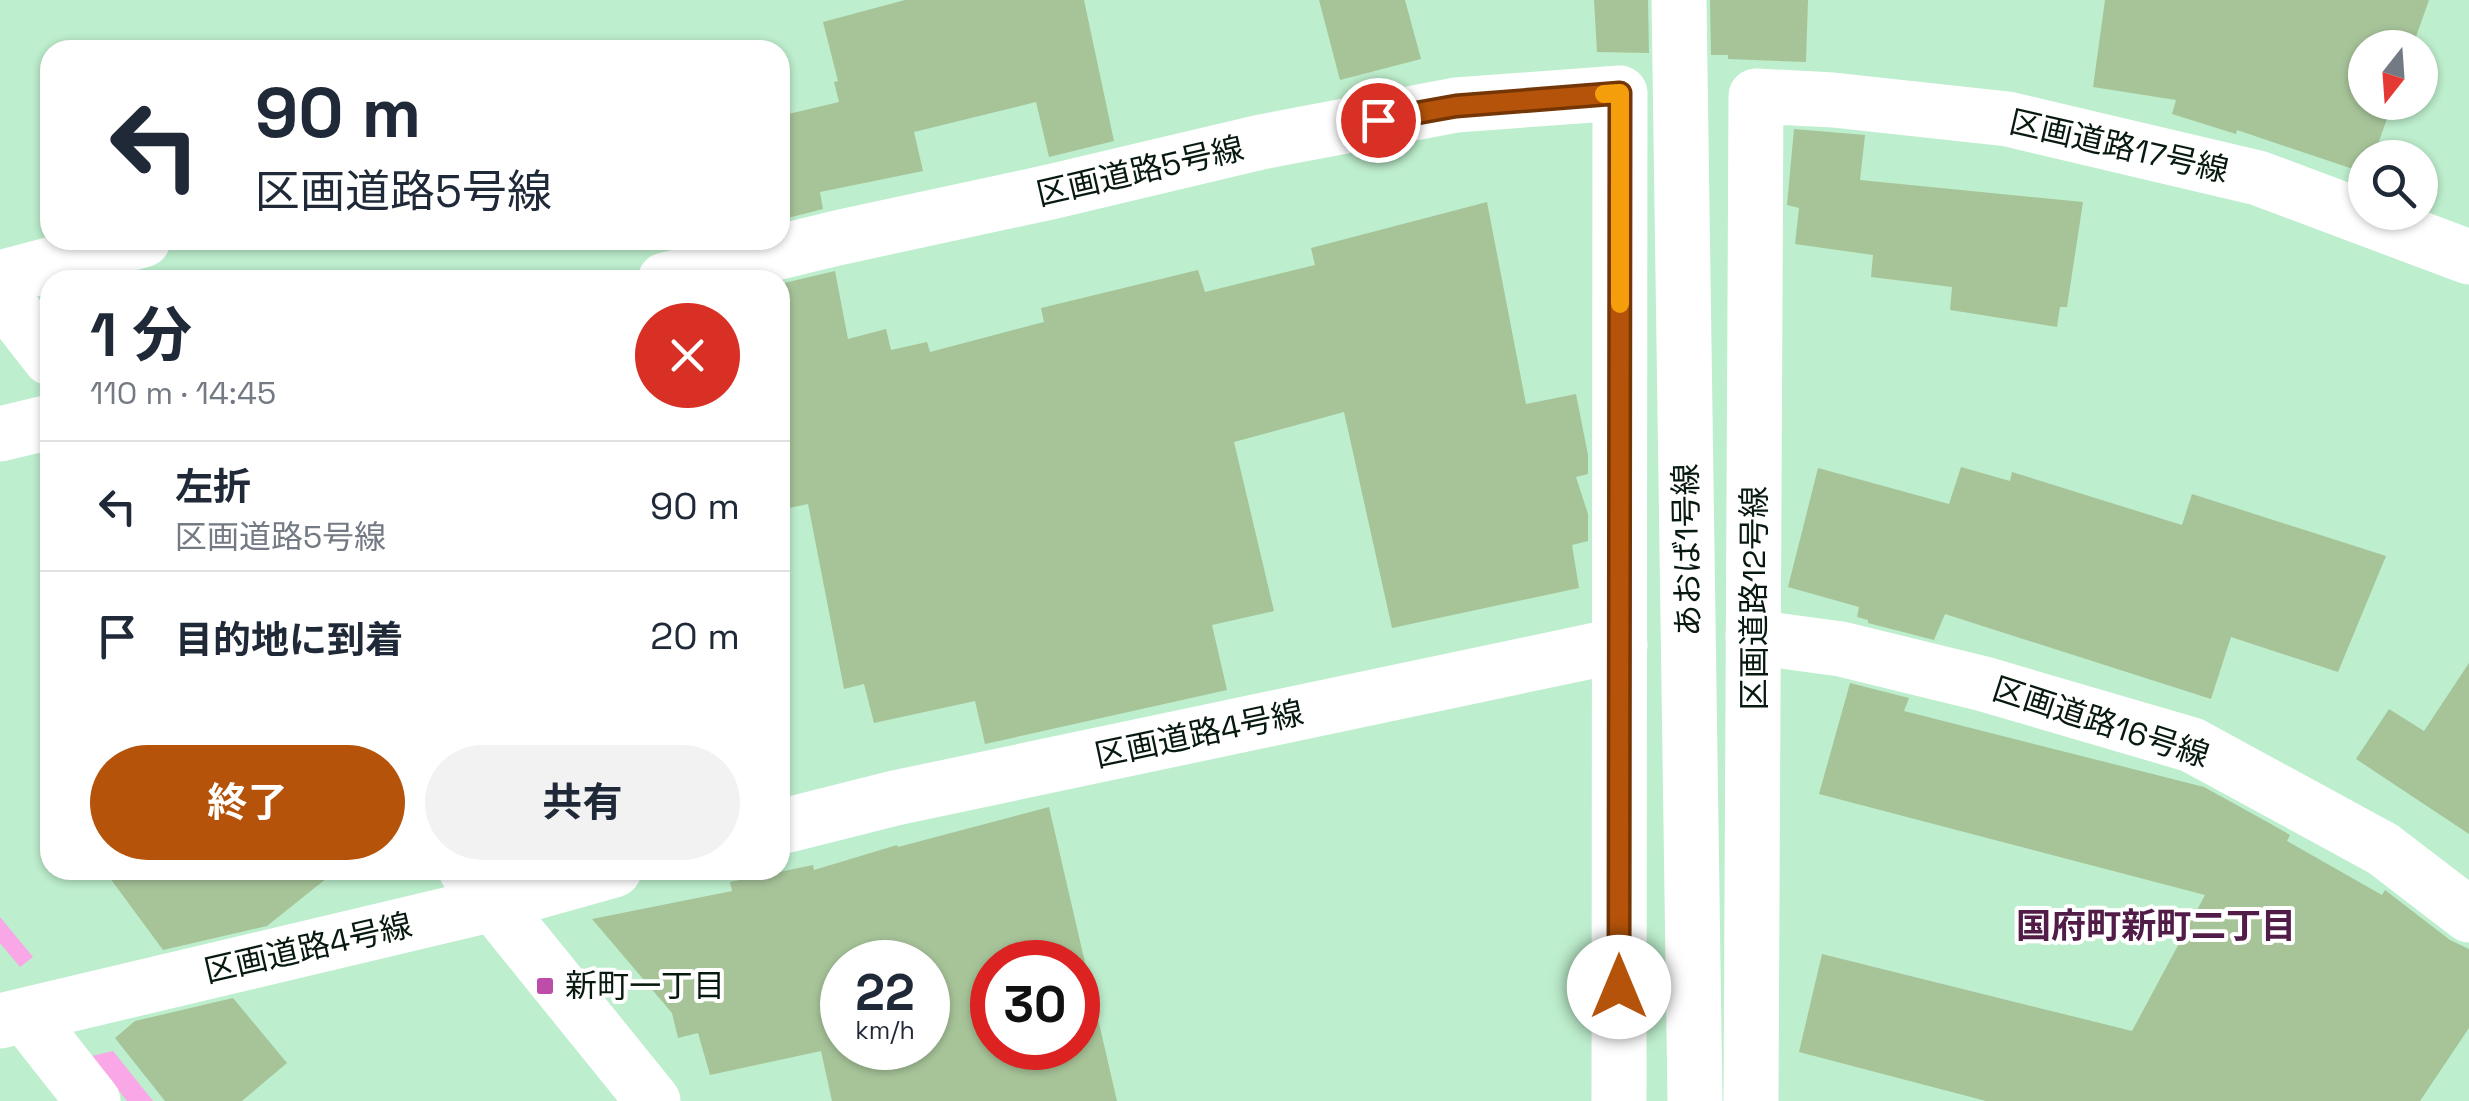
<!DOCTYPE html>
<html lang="ja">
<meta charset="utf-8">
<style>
body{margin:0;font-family:"Space Grotesk","Noto Sans JP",sans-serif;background:#f2f2f3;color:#1f2937;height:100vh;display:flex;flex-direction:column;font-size:38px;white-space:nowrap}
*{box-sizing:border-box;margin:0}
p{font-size:32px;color:#747a83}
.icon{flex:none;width:55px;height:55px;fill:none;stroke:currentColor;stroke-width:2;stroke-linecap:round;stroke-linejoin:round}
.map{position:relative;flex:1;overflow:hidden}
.panel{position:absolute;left:40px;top:270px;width:750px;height:610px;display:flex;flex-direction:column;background:#fff;border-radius:30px;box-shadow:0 2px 8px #0004}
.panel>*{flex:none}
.banner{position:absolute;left:40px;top:40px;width:750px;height:210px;border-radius:30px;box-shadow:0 2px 8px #0004;background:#fff;color:#1f2937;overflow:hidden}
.needle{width:65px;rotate:197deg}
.buttons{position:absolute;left:2348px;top:30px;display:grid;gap:20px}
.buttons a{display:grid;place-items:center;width:90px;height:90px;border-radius:50%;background:#fff;box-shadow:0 2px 8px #0004;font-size:50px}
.speed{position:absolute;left:820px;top:940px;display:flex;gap:20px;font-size:50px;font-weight:700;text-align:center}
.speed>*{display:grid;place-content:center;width:130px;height:130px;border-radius:50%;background:#fff;box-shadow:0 2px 8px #0004;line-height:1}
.speed small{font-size:25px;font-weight:400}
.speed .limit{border:15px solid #d22;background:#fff;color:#111}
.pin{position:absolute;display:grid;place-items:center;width:85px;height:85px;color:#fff;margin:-42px;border:5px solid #fff;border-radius:50%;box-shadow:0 2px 10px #0007}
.me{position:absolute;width:110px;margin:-55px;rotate:0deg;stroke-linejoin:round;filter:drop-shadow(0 0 8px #0008)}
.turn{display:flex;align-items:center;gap:35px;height:210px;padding:0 50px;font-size:45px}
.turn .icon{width:130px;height:130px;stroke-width:2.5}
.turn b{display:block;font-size:70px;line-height:85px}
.round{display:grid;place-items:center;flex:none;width:105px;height:105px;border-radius:52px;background:#f2f2f3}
.overview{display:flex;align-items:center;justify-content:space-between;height:170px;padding:0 50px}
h1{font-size:60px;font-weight:700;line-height:75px}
.action{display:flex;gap:20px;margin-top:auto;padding:20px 50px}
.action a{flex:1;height:115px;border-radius:60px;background:#b45309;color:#fff;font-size:40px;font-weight:700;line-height:115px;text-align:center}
.action a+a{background:#f2f2f3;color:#1f2937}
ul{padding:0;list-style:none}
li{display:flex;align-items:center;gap:30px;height:130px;padding:0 50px;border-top:2px solid #e0e1e3}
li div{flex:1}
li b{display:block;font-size:38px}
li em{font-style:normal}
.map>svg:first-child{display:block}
.water{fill:#f9a7e6}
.building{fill:#a7c499;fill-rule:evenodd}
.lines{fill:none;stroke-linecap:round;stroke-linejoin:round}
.minor{stroke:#fff;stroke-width:55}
.route-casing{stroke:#753606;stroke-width:25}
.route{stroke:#b45309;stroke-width:18}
.slow{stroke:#f59e0b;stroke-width:18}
.poi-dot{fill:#be4da9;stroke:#fff;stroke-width:4}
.labels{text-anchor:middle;stroke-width:8;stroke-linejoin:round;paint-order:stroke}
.street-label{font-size:32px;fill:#081a0f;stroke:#fff}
.poi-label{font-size:32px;fill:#081a0f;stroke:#fff;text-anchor:start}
.neighbourhood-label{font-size:35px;font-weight:bold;fill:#511c48;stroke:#fff}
</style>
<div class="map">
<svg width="2469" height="1101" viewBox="0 0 2469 1101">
<rect width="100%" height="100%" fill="#bdeecd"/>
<!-- water -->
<g class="water">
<path d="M0,917L33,957L20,967L0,943Z"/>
<path d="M113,1051L153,1101H127L92,1056Z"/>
</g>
<!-- building -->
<g class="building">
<path d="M905,0H1084L1114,141L1049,157L1036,102L914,132L923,171L820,192L823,209L780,220V116L839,102L834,82L838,81L823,22Z"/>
<path d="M1319,0H1405L1421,59L1340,80Z"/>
<path d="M1594,0H1648L1649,53L1597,52Z"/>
<path d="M1710,0H1808L1806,62L1728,59V55H1711Z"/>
<path d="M2105,0H2429L2412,48H2365V102H2393L2373,158H2365V173L2237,130L2236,134L2172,114L2176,100L2093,87Z"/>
<path d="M1794,129L1865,135L1860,180L2083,202L2067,307H2060L2057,327L1950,310L1952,287L1871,277L1873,255L1795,244L1799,208L1787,205Z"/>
<path d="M1487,202L1526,404L1576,394L1588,455V474L1576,477L1588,514V541L1572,545L1579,588L1392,628L1344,412L1234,442L1274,611L1212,625L1227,690L985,744L975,701L874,723L864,684L844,689L808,504L780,510V284L835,271L848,339L886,329L891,350L927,342L930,352L1044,322L1041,308L1198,270L1205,292L1315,265L1311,248Z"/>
<path d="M1961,467L2010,481L2012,472L2182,525L2192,494L2386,556L2338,672L2231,637L2211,699L1945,614L1934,640L1868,623V620L1857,617L1859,607L1788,587L1818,468L1949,504Z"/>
<path d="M2469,663V834L2356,759L2389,709L2424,731Z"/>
<path d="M1850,683L1909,698L1904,711L2204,787L2271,824L2290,835L2287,841L2382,895L2385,890L2450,940L2469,949V1028L2420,1101H1986L1799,1052L1822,954L2132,1031L2205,895L1819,794Z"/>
<path d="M1049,807L1117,1101H832L821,1051L710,1075L698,1033L678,1038L672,1013L592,919L732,891L730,882L813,865L814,870L897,845L898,847ZM842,962H928V1048H842ZM992,962H1078V1048H992Z"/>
<path d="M104,870H337L267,926L163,950Z"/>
<path d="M233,998L287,1063L242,1101H165L115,1038L135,1021Z"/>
</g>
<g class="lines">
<!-- minor -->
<g class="minor">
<path d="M1679,0L1695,1101"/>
<path d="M0,278L143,240"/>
<path d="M665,280L837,238L1050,192L1261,142L1456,105L1620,93L1619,1101"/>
<path d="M0,294L50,358"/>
<path d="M0,434L50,422"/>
<path d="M1753,637L1841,649L1984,684L2192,745L2383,849L2469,915"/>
<path d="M780,827L895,798L1620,645"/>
<path d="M466,870L653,1101"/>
<path d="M26,1016L93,1101"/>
<path d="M0,1021L493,904L614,870"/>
<path d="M1751,1101L1756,96L1833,100L2008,119L2258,178L2469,257"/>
</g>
</g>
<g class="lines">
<!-- route casing -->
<g class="route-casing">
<path id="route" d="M1378,120L1456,106L1620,93L1619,987"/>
</g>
<!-- route -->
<use href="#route" class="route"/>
<!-- slow -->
<path class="slow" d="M1604,94L1620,93V304"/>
</g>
<!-- markers -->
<rect class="poi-dot" x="535" y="976" width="20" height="20" rx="5"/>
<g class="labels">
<!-- street labels -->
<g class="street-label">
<text transform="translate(2119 146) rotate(13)" y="11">区画道路17号線</text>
<text transform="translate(1140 171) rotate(-13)" y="11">区画道路5号線</text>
<text transform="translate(1687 550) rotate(-91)" y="11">あおば1号線</text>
<text transform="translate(1754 598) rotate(-90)" y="11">区画道路12号線</text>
<text transform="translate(2101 722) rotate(18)" y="11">区画道路16号線</text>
<text transform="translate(1199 734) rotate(-12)" y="11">区画道路4号線</text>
<text transform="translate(308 948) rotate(-13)" y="11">区画道路4号線</text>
</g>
<!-- poi labels -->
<g class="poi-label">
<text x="565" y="997">新町一丁目</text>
</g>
<!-- neighbourhood labels -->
<g class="neighbourhood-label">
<text x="2156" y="938">国府町新町二丁目</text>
</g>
</g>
</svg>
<div class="buttons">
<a><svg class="needle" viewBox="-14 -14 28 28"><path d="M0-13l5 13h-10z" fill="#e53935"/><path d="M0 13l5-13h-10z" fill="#747a83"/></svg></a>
<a><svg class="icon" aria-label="search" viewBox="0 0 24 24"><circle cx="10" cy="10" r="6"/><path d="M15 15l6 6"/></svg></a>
</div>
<div class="speed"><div>22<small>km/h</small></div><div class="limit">30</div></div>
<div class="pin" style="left:1378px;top:120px;background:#d93025"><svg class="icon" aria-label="arrive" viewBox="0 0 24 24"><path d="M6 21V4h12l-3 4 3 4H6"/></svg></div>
<svg class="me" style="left:1619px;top:987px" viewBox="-20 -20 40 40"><circle r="19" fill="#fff"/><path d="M0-13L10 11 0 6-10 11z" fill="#b45309"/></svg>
<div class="banner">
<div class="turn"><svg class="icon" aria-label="left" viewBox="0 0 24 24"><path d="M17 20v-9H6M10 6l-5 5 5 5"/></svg><div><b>90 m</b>区画道路5号線</div></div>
</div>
<section class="panel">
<div class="overview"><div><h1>1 分</h1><p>110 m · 14:45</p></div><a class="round" style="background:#d93025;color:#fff"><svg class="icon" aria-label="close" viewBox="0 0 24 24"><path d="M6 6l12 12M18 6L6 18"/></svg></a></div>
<ul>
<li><svg class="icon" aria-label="left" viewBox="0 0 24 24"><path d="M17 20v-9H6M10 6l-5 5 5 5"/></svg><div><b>左折</b><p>区画道路5号線</p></div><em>90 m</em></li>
<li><svg class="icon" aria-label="arrive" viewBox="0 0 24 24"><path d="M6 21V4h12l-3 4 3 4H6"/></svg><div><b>目的地に到着</b></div><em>20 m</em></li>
</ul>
<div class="action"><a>終了</a><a>共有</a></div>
</section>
</div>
